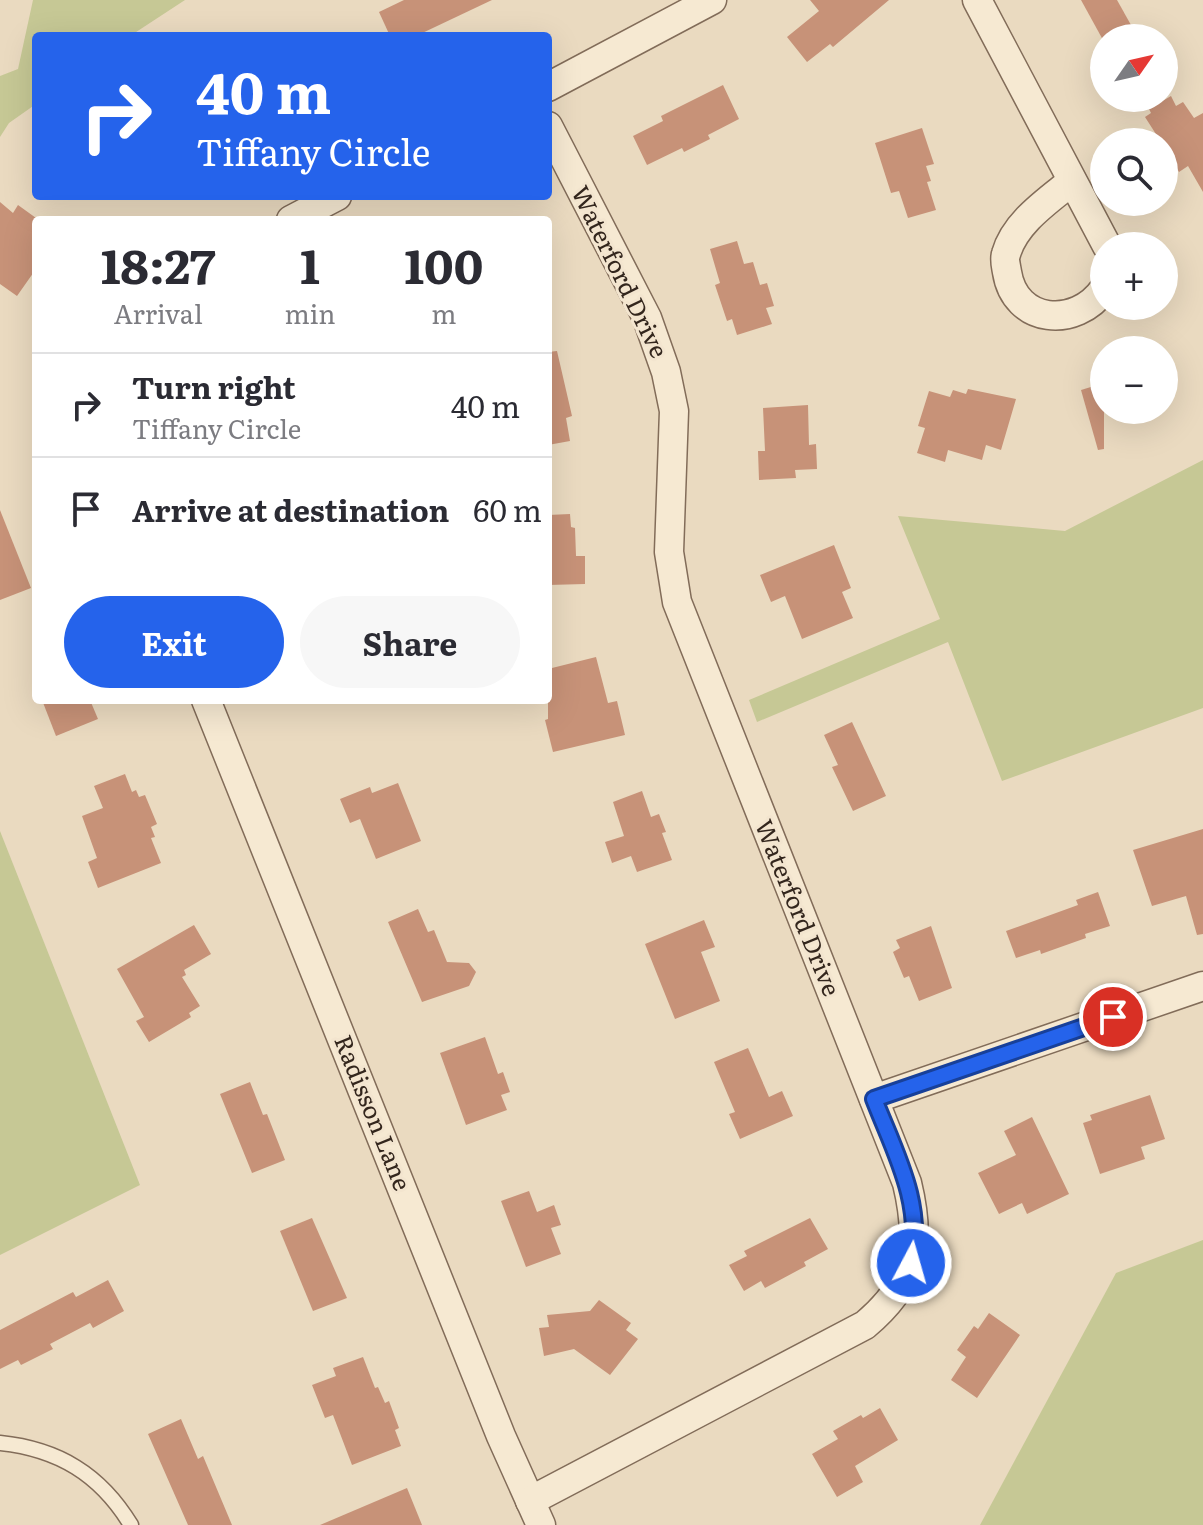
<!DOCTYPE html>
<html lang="en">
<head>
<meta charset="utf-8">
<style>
	body { margin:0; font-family:Literata,serif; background:#f7f7f7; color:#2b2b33; height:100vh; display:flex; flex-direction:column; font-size:30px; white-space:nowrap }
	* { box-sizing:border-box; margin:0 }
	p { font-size:26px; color:#7c7c81 }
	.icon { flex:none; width:44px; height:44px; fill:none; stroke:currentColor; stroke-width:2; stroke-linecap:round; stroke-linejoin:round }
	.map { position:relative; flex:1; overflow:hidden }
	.panel { position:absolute; left:32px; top:216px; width:520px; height:488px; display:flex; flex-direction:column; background:#fff; border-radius:8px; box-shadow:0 8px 32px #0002 }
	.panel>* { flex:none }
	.guide { position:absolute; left:32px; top:32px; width:520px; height:168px; border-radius:8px; box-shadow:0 8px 32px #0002; background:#2563eb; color:#fff; overflow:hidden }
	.needle { width:52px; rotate:56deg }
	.tools { position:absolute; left:1090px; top:24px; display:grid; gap:16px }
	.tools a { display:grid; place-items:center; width:88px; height:88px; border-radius:50%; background:#fff; box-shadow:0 8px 32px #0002; font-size:40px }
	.pin { position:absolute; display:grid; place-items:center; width:68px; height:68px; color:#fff; margin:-34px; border:4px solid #fff; border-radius:50%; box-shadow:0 2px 8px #0007 }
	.me { position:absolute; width:88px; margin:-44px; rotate:6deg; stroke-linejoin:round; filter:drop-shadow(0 0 6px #0008) }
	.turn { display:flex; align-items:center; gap:28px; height:168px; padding:0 32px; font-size:36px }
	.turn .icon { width:104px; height:104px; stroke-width:2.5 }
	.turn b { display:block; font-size:56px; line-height:68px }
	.eta { display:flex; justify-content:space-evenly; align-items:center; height:136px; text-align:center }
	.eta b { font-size:48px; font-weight:700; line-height:56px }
	.primary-button { display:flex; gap:16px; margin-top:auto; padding:16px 32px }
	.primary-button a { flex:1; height:92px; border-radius:48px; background:#2563eb; color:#fff; font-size:32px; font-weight:700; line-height:92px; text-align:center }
	.primary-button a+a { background:#f7f7f7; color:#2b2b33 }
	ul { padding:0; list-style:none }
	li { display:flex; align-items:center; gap:24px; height:104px; padding:0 32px; border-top:2px solid #e1e1e2 }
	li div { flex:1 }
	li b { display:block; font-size:30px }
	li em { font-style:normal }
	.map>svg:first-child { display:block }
</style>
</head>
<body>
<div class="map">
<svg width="1203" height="1525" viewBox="0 0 1203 1525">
	<rect width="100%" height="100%" fill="#eadac0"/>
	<g fill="#c6c895">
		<path d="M33,0h152l-55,36h-94v68l-27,19 -9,14v-61l18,-7z"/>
		<path d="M1203,460v248l-201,73 -54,-139 -191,80 -8,-22 191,-81 -42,-103 167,15z"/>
		<path d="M0,831l140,354 -140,70z"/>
		<path d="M1203,1240v285h-223l136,-252z"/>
	</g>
	<g fill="#c79278">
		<path d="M404,0h88l-76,36h-26l-11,-24z"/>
		<path d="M810,0h79l-56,47 -3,-3 -23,18 -20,-25 32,-26z"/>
		<path d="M1081,0h36l14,25 -28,15z"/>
		<path d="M723,85l16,34 -31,16 2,4 -26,13 -2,-4 -35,17 -14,-29 30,-15 -2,-5z"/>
		<path d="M1171,96l5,10 7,-4 11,16 9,-5v79l-15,-26 -9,6 -15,-25v-5h-3l-16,-25 6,-4 -2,-4z"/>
		<path d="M922,128l12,36 -8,2 5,15 -4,1 9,28 -28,8 -9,-27 -8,2 -16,-50z"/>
		<path d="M0,202l13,11 5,-8 18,13v51l-19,27 -17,-12z"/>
		<path d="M737,241l7,23 9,-2 7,23 7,-2 7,23 -8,2 6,16 -35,11 -5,-16 -5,2 -12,-36 5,-2 -10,-34z"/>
		<path d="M557,351l15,65 -6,2 4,23 -22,4v-93z"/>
		<path d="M1104,383v66l-6,1 -17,-60z"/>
		<path d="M968,389l48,10 -15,51 -15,-5 -4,15 -34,-10 -3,12 -28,-9 8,-25 -7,-2 11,-35 21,6 3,-7 13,4z"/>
		<path d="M808,405l1,40 7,-1 1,25 -22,1 1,8 -37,2 -1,-29h7l-2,-43z"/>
		<path d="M0,510l31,78 -31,12z"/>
		<path d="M570,514l1,13 4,1 1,28h9v28l-37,1v-70z"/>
		<path d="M834,545l17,43 -9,4 11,26 -51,21 -17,-43 -14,6 -11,-27z"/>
		<path d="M596,657l12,46 9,-2 8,34 -72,17 -8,-32 3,-1v-50z"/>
		<path d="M42,700h48l8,19 -42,17z"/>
		<path d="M852,722l34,74 -33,15 -21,-44 6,-2 -14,-30z"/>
		<path d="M125,774l7,18 4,-2 3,7 6,-2 12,29 -6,3 4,10 -4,1 10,25 -63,25 -10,-26 9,-4 -15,-42 21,-8 -9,-22z"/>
		<path d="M398,783l23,58 -45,18 -16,-40 -10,4 -10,-24 30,-12 2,6z"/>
		<path d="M642,791l9,26 8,-3 7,18 -4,1 10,27 -35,12 -6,-16 -19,7 -7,-21 19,-6 -11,-34z"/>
		<path d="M1203,829v105l-6,1 -11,-39 -34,10 -19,-56z"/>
		<path d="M1098,892l12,34 -25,8 1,4 -45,16 -1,-4 -24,8 -10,-27 72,-26 -2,-5z"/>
		<path d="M418,909l10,23 6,-2 13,32 22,1 7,9 -7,14 -47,16 -34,-80z"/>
		<path d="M704,920l11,27 -14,5 19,49 -45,18 -30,-75z"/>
		<path d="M194,925l17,29 -27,16 2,5 -4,2 18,29 -11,7 2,4 -42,25 -13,-21 8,-4 -27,-48z"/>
		<path d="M931,926l21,62 -33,13 -10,-25 -5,2 -11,-26 7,-4 -4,-8z"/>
		<path d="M485,1037l13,37 5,-2 7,20 -9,3 6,15 -41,15 -26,-72z"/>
		<path d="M748,1048l21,49 13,-6 11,25 -53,23 -11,-25 6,-2 -21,-50z"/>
		<path d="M250,1082l13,33 4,-1 18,46 -33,13 -32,-79z"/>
		<path d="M1150,1095l15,44 -24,8 4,12 -45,15 -17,-51 9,-3 -2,-5z"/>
		<path d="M1032,1117l37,77 -42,20 -5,-11 -23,11 -21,-41 38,-18 -12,-24z"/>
		<path d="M529,1191l8,21 17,-7 7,20 -10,3 10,26 -35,13 -25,-66z"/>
		<path d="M312,1218l35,80 -34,13 -33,-80z"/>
		<path d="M810,1218l18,31 -24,13 2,4 -41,22 -4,-7 -17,10 -15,-26 18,-9 -3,-5z"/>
		<path d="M108,1280l16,31 -31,17 -3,-5 -40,21 3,5 -32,16 -3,-5 -18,9v-39l73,-38 3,5z"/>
		<path d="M599,1300l32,23 -5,7 12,9 -28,36 -36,-26 -30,7 -5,-28 10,-1 -2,-12 43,-4z"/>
		<path d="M989,1313l31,22 -43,63 -26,-18 15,-23 -9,-7 17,-24 4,3z"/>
		<path d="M363,1357l12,31 3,-1 7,16 4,-2 10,27 -4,2 6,16 -49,19 -19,-50 -8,3 -13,-33 24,-9 -3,-8z"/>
		<path d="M880,1408l18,32 -43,26 8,16 -26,15 -25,-43 26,-15 -5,-8 28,-16 2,3z"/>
		<path d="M181,1419l17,40 5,-3 29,69h-44l-40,-91z"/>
		<path d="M407,1488l15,37h-102z"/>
	</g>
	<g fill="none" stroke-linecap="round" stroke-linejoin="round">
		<g stroke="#826c59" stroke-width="17">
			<path id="lane" d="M0,1443c58,6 100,31 131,82"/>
		</g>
		<g stroke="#826c59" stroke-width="31">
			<g id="street">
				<path d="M977,0l130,246"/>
				<path d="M548,87l164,-87"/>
				<path d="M1072,181c-23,19 -57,41 -66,73 -2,5 0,12 1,18 8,52 69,57 97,17"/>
				<path d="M291,220l46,-24"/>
				<path d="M206,700l295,736 40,89"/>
				<path d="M874,1099l329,-113"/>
				<path d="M530,1501l335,-176c50,-42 57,-80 42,-142l-230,-581 -8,-50 5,-141 -8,-39 -19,-54 -99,-192"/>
			</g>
		</g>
		<use href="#lane" stroke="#f6e9d2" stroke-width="14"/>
		<use href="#street" stroke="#f6e9d2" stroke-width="28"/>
	</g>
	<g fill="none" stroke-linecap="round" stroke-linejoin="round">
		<g stroke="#184099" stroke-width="20">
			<path id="route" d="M911,1263c13,-59 -16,-110 -37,-164l239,-82"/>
		</g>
		<use href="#route" stroke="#2563eb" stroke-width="14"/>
	</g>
	<g text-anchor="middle" stroke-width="6" stroke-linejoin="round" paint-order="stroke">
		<g font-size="24" fill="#33261d" stroke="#f3e5cf">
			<text transform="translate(619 272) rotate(64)" y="8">Waterford Drive</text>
			<text transform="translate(797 908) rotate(68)" y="8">Waterford Drive</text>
			<text transform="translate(372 1113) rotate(68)" y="8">Radisson Lane</text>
		</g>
	</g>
</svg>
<div class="tools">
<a><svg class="needle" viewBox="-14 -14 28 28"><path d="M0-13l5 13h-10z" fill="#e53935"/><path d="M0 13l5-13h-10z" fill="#7c7c81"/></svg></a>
<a><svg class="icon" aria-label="search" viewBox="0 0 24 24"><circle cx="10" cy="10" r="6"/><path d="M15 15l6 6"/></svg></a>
<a>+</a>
<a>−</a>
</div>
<div class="pin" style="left:1113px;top:1017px;background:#d93025"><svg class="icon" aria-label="arrive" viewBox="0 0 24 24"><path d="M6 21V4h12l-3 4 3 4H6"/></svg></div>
<svg class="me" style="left:911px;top:1263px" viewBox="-20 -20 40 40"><circle r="17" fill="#2563eb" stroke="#fff" stroke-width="3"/><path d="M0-11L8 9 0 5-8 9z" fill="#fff"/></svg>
<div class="guide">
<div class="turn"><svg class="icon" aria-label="right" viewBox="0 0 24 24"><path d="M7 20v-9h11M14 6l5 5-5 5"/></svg><div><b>40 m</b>Tiffany Circle</div></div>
</div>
<section class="panel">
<div class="eta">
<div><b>18:27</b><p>Arrival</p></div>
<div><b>1</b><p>min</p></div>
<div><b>100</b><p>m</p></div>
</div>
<ul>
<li><svg class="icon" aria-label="right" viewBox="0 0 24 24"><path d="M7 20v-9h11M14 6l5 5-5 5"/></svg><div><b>Turn right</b><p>Tiffany Circle</p></div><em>40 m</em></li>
<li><svg class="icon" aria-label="arrive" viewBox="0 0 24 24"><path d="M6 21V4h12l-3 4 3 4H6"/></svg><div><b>Arrive at destination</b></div><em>60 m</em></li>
</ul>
<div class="primary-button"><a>Exit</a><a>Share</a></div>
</section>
</div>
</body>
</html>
